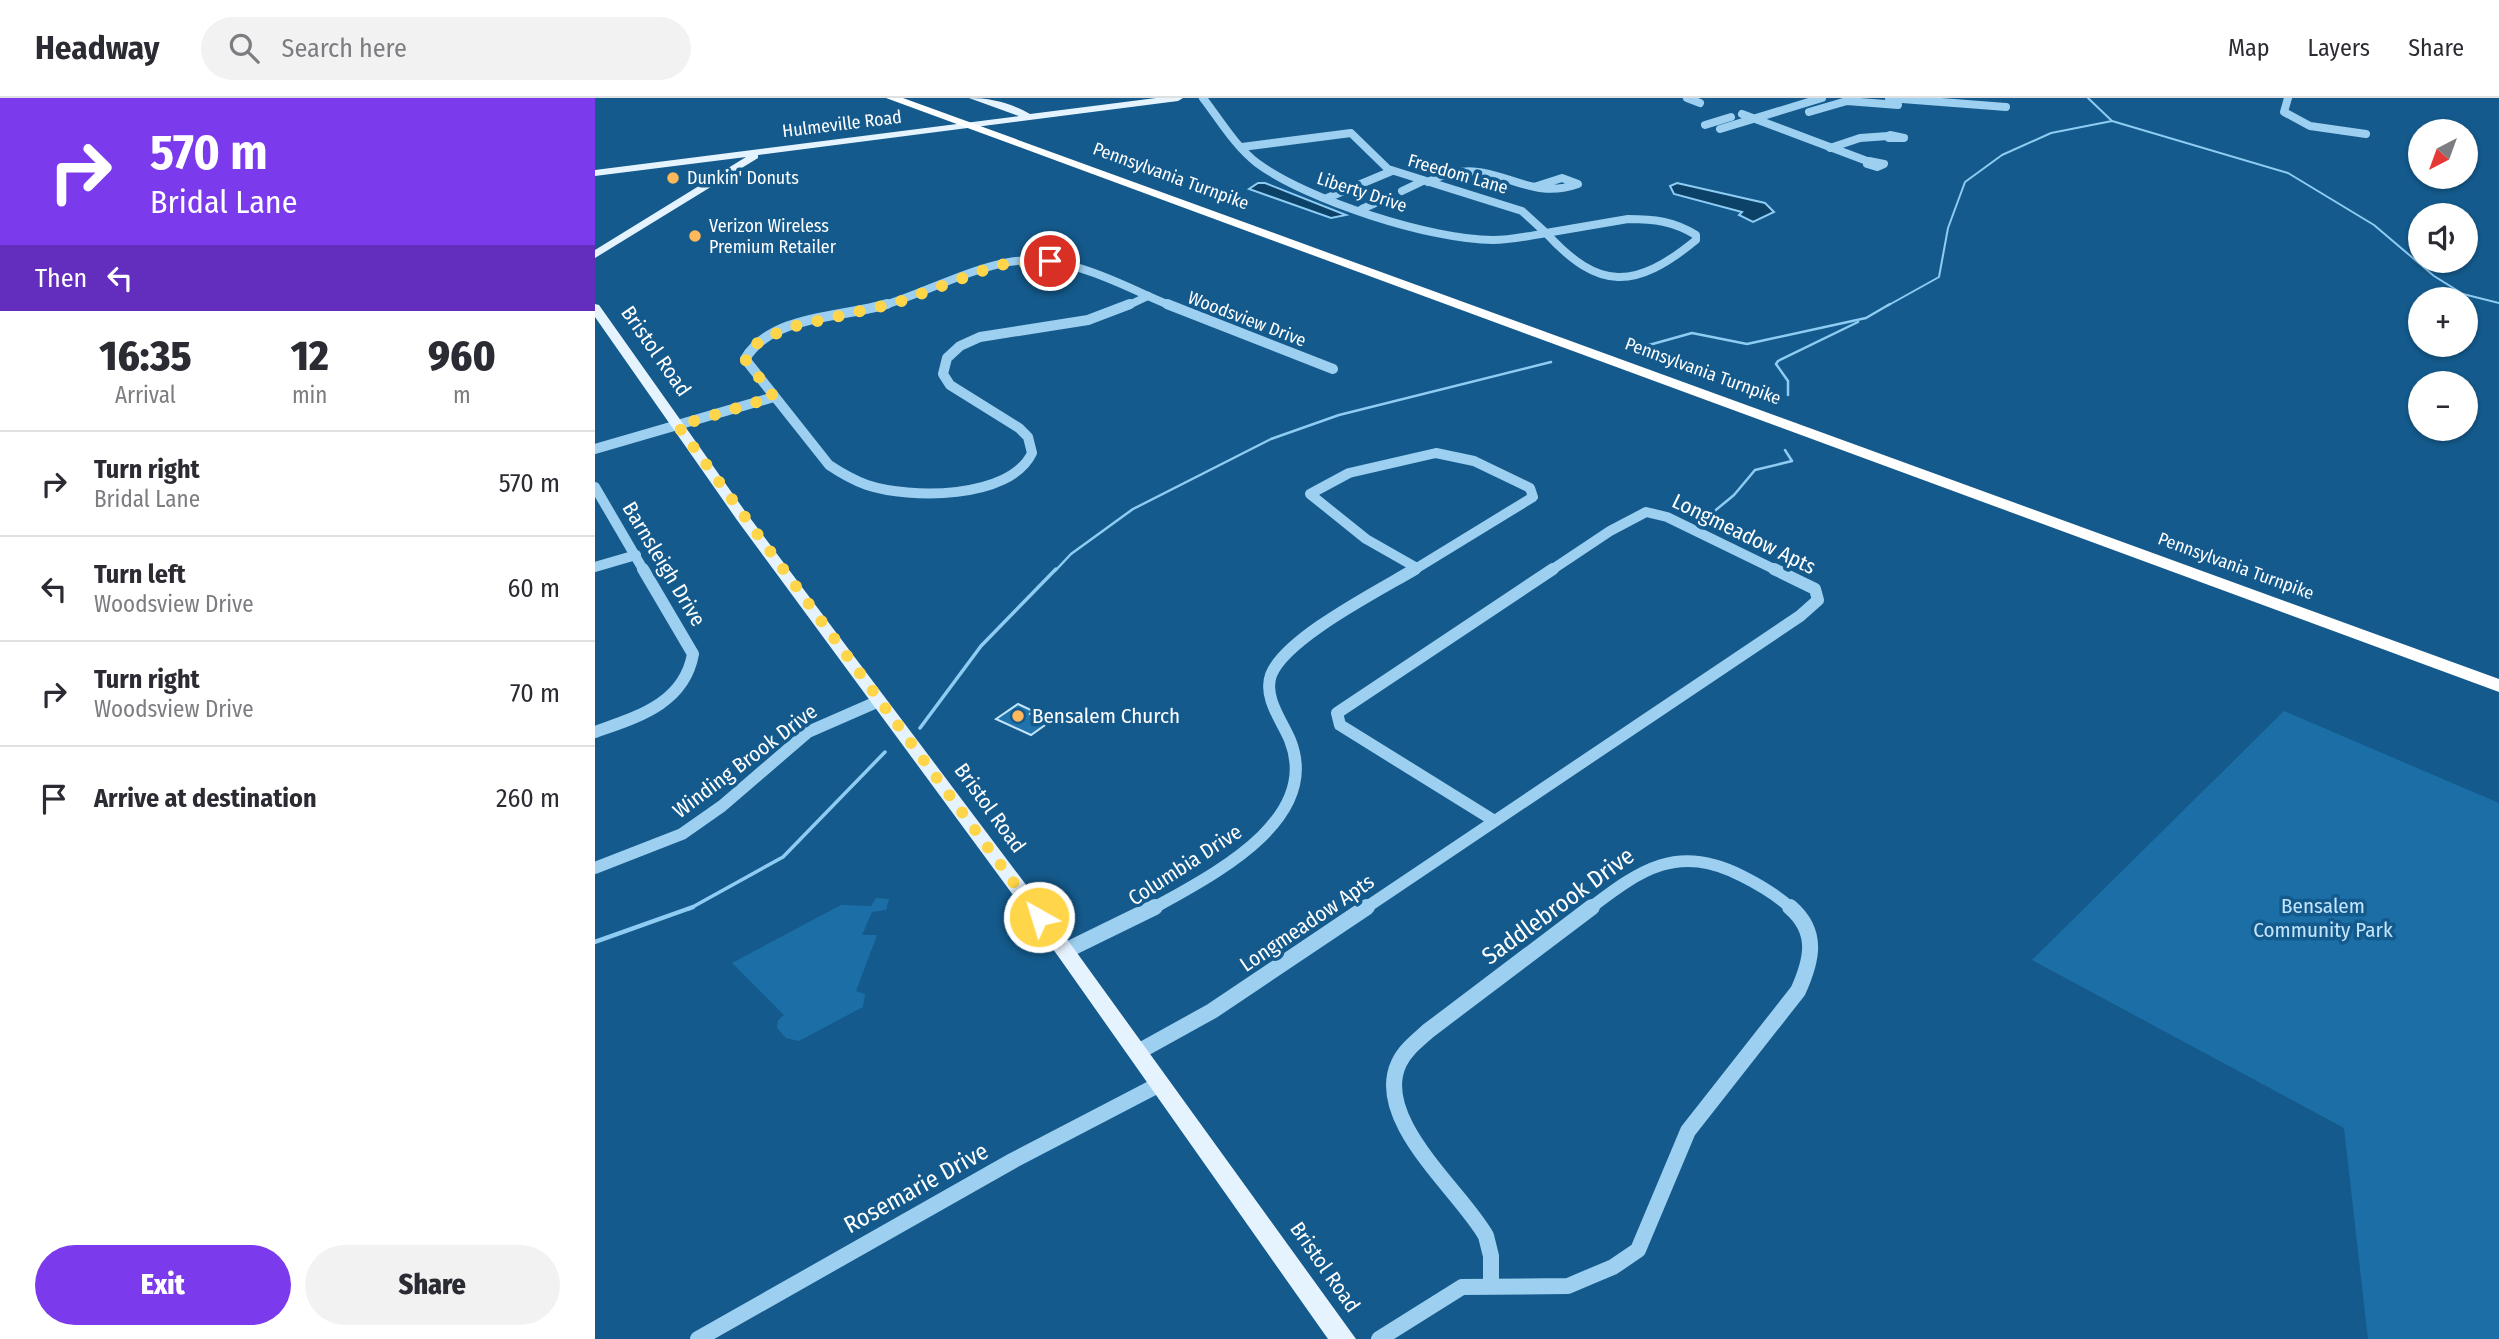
<!DOCTYPE html>
<html lang="en">
<head>
<meta charset="utf-8">
<style>
	body { margin:0; font-family:"Fira Sans Condensed",sans-serif; background:#f2f2f3; color:#2b2b33; height:100vh; display:flex; flex-direction:column; font-size:26px; white-space:nowrap }
	* { box-sizing:border-box; margin:0 }
	p { font-size:23px; color:#7c7c81 }
	.icon { flex:none; width:38px; height:38px; fill:none; stroke:currentColor; stroke-width:2; stroke-linecap:round; stroke-linejoin:round }
	.map { position:relative; flex:1; overflow:hidden }
	.panel { display:flex; flex-direction:column; background:#fff; width:595px }
	.panel>* { flex:none }
	.guide { background:#7c3aed; color:#fff; overflow:hidden }
	.needle { width:46px; rotate:221deg }
	.controls { position:absolute; left:1813px; top:21px; display:grid; gap:14px }
	.controls a { display:grid; place-items:center; width:70px; height:70px; border-radius:50%; background:#fff; box-shadow:0 2px 5px #0004; font-size:35px }
	.pin { position:absolute; display:grid; place-items:center; width:60px; height:60px; color:#fff; margin:-30px; border:4px solid #fff; border-radius:50%; box-shadow:0 2px 7px #0007 }
	.me { position:absolute; width:77px; margin:-38px; rotate:321deg; stroke-linejoin:round; filter:drop-shadow(0 0 5px #0008) }
	.turn { display:flex; align-items:center; gap:24px; height:147px; padding:0 35px; font-size:32px }
	.turn .icon { width:91px; height:91px; stroke-width:2.5 }
	.turn b { display:block; font-size:49px; line-height:60px }
	.then { display:flex; align-items:center; height:66px; padding:0 35px; background:#0003; gap:14px; font-size:26px }
	.eta { display:flex; justify-content:space-evenly; align-items:center; height:119px; text-align:center }
	.eta b { font-size:42px; font-weight:800; line-height:49px }
	.action { display:flex; gap:14px; margin-top:auto; padding:14px 35px }
	.action a { flex:1; height:80px; border-radius:42px; background:#7c3aed; color:#fff; font-size:28px; font-weight:800; line-height:80px; text-align:center }
	.action a+a { background:#f2f2f3; color:#2b2b33 }
	ul { padding:0; list-style:none }
	li { display:flex; align-items:center; gap:21px; height:105px; padding:0 35px; border-top:2px solid #e1e1e2 }
	li div { flex:1 }
	li b { display:block; font-size:26px }
	li em { font-style:normal }
	header { display:flex; align-items:center; gap:42px; box-sizing:border-box; height:98px; padding:0 35px; background:#fff; border-bottom:2px solid #e1e1e2 }
	header strong { font-size:33px }
	nav { display:flex; gap:38px; margin-inline-start:auto; font-size:24px }
	.search { width:490px; height:63px; background:#f2f2f3; display:flex; align-items:center; gap:18px; box-sizing:border-box; padding:0 24px; border-radius:38px; color:#7c7c81; font-size:26px }
	main { display:flex; flex:1; min-height:0 }
	.map>svg:first-child { display:block }
</style>
</head>
<body>
<header>
<strong>Headway</strong>
<div class="search"><svg class="icon" aria-label="search" viewBox="0 0 24 24"><circle cx="10" cy="10" r="6"/><path d="M15 15l6 6"/></svg>Search here</div>
<nav><a>Map</a><a>Layers</a><a>Share</a></nav>
</header>
<main>
<section class="panel">
<div class="guide">
<div class="turn"><svg class="icon" aria-label="right" viewBox="0 0 24 24"><path d="M7 20v-9h11M14 6l5 5-5 5"/></svg><div><b>570 m</b>Bridal Lane</div></div>
<div class="then">Then<svg class="icon" aria-label="left" viewBox="0 0 24 24"><path d="M17 20v-9H6M10 6l-5 5 5 5"/></svg></div>
</div>
<div class="eta">
<div><b>16:35</b><p>Arrival</p></div>
<div><b>12</b><p>min</p></div>
<div><b>960</b><p>m</p></div>
</div>
<ul>
<li><svg class="icon" aria-label="right" viewBox="0 0 24 24"><path d="M7 20v-9h11M14 6l5 5-5 5"/></svg><div><b>Turn right</b><p>Bridal Lane</p></div><em>570 m</em></li>
<li><svg class="icon" aria-label="left" viewBox="0 0 24 24"><path d="M17 20v-9H6M10 6l-5 5 5 5"/></svg><div><b>Turn left</b><p>Woodsview Drive</p></div><em>60 m</em></li>
<li><svg class="icon" aria-label="right" viewBox="0 0 24 24"><path d="M7 20v-9h11M14 6l5 5-5 5"/></svg><div><b>Turn right</b><p>Woodsview Drive</p></div><em>70 m</em></li>
<li><svg class="icon" aria-label="arrive" viewBox="0 0 24 24"><path d="M6 21V4h12l-3 4 3 4H6"/></svg><div><b>Arrive at destination</b></div><em>260 m</em></li>
</ul>
<div class="action"><a>Exit</a><a>Share</a></div>
</section>
<div class="map">
<svg width="1904" height="1241" viewBox="0 0 1904 1241">
	<rect width="100%" height="100%" fill="#145a8c"/>
	<g fill="#1b6fa6">
		<path d="M1689,613l215,92v536h-131l-24,-211 -312,-168z"/>
		<path d="M281,800l13,1 -3,11 -14,2 -10,23h15l-21,56 9,3 -2,13 -64,34 -13,-3 -9,-10 1,-8 6,-5 -52,-52 109,-58 30,1z"/>
	</g>
	<g fill="#0c4168" stroke="#8eccf3" stroke-width="2">
		<path d="M663,85h7l81,32 -15,3 -82,-29z"/>
		<path d="M1082,85l88,20 9,9 -21,10 -14,-7 3,-3 -68,-18 -4,-8z"/>
	</g>
	<g fill="none" stroke-linecap="round" stroke-linejoin="round">
		<g stroke="#8eccf3" stroke-width="2">
			<path d="M1493,0l24,23"/>
			<path d="M1292,208l52,-29 9,-49 17,-46 37,-27 49,-22 61,-12 176,52 86,52 60,51 29,18 36,9"/>
		</g>
		<g stroke="#8eccf3" stroke-width="2.5">
			<path d="M1054,247l43,-12 55,11 119,-26 24,-14"/>
			<path d="M1193,297v-14l-12,-17 2,-3 80,-39"/>
			<path d="M1116,416l23,-19 21,-25 37,-9 -7,-11"/>
			<path d="M460,473l16,-17 62,-45 138,-70 68,-24 212,-53"/>
		</g>
		<g stroke="#8eccf3" stroke-width="3.5">
			<path d="M325,630l61,-82 75,-77"/>
			<path d="M94,811l94,-52 102,-105"/>
		</g>
		<path stroke="#8eccf3" stroke-width="4.5" d="M0,844l98,-35"/>
	</g>
	<path fill="#2174ab" stroke="#c2e5fc" stroke-width="2" d="M423,606l15,7 -3,3 18,9 -17,12 -35,-16z"/>
	<g fill="none" stroke-linecap="round" stroke-linejoin="round">
		<g stroke="#9ccff0" stroke-width="8">
			<path d="M608,0c17,22 32,48 54,65 50,37 174,77 236,77 18,0 36,-4 53,-7"/>
			<path d="M1092,0l13,5"/>
			<path d="M1294,0l117,9"/>
			<path d="M1693,0l-4,14 26,14 56,8"/>
			<path d="M1214,14l38,-11 51,4"/>
			<path d="M1147,16l125,47"/>
			<path d="M1110,27l26,-8"/>
			<path d="M1125,31l102,-31"/>
			<path d="M1295,37l14,3h-15z"/>
			<path d="M647,49l109,-14 37,36 134,42 24,22"/>
			<path d="M1235,50l30,-10 28,-2"/>
			<path d="M1274,63l15,3 -7,3 -10,-3z"/>
			<path d="M833,84c64,-33 92,23 150,2l-16,-6 -28,9"/>
			<path d="M807,93l21,-10"/>
			<path d="M732,100l65,-27"/>
			<path d="M767,111l22,-10"/>
			<path d="M1033,121c26,0 45,2 68,16v5c-61,50 -97,51 -150,-7z"/>
			<path d="M553,198l23,10"/>
			<path d="M287,208c42,-13 84,-36 127,-44 49,-8 96,14 139,34"/>
			<path d="M532,208l21,-10"/>
		</g>
		<g stroke="#9ccff0" stroke-width="10">
			<path d="M292,206c-45,14 -115,10 -142,55l84,106c12,8 24,15 38,20 42,14 143,15 165,-32l-4,-16 -9,-9 -69,-43 -7,-11 4,-16 13,-12 20,-9 108,-17 42,-16"/>
			<path d="M572,206l166,65"/>
			<path d="M0,351l179,-52"/>
			<path d="M841,355l38,8 56,27 3,9 -116,71 -51,-29 -56,-45 39,-21z"/>
			<path d="M0,389l49,84"/>
			<path d="M0,469l41,-12"/>
			<path d="M817,473l5,-3"/>
			<path d="M955,473l60,-40 36,-19 21,5 111,54"/>
		</g>
		<g stroke="#9ccff0" stroke-width="12">
			<path d="M0,634c42,-15 89,-28 98,-78l-50,-85"/>
			<path d="M898,722l-153,-95 -3,-12 216,-144"/>
			<path d="M0,770l87,-34 40,-28 86,-74 71,-31"/>
			<path d="M557,811c56,-32 171,-87 138,-169 -8,-19 -27,-43 -19,-65 14,-37 109,-85 144,-106"/>
			<path d="M769,811l436,-293 18,-16 -3,-11 -41,-20"/>
			<path d="M994,811c52,-40 89,-66 153,-33 18,9 35,19 50,33"/>
		</g>
		<g stroke="#9ccff0" stroke-width="16">
			<path d="M470,853l90,-44"/>
			<path d="M543,954l74,-41 155,-104"/>
			<path d="M896,1187v-29l-5,-20c-25,-45 -114,-116 -87,-173 6,-13 18,-22 29,-32l164,-124"/>
			<path d="M103,1241l316,-179 146,-76"/>
			<path d="M784,1241l83,-52 106,-1 45,-19 25,-17 50,-119 110,-140c14,-31 21,-59 -8,-84"/>
		</g>
		<g fill="#e5f3ff" fill-rule="evenodd">
			<path d="M374,0c22,0 42,5 61,16l126,-16h27l-5,3 -420,54v3l-163,100v-8l151,-93 -151,19v-6l424,-54z"/>
			<path d="M0,206l4,1 148,209 325,432 284,393h-28l-270,-383 -321,-436 -142,-203z"/>
		</g>
		<path fill="#fff" fill-rule="evenodd" d="M291,0h17l1596,581v13z"/>
	</g>
	<g fill="none" stroke-linecap="round" stroke-linejoin="round">
		<path stroke="#ffd54a" stroke-width="12" stroke-dasharray="0 21.6" d="M444,819l-361,-491 96,-29 -29,-38 14,-18 32,-14 105,-24 102,-38 52,-4"/>
	</g>
	<g fill="#ffb75b" stroke="#145a8c" stroke-width="2.5">
		<circle cx="78" cy="80" r="7"/>
		<circle cx="100" cy="138" r="7"/>
		<circle cx="423" cy="618" r="7"/>
	</g>
	<g text-anchor="middle" stroke-width="7" stroke-linejoin="round" paint-order="stroke">
		<g font-size="18" fill="#fff" stroke="#145a8c">
			<text transform="translate(247 26) rotate(-7)" y="6">Hulmeville Road</text>
			<text transform="translate(863 76) rotate(16)" y="6">Freedom Lane</text>
			<text transform="translate(576 78) rotate(20)" y="6">Pennsylvania Turnpike</text>
			<text transform="translate(767 94) rotate(18)" y="6">Liberty Drive</text>
			<text transform="translate(652 221) rotate(21)" y="6">Woodsview Drive</text>
			<text transform="translate(1108 273) rotate(20)" y="6">Pennsylvania Turnpike</text>
			<text transform="translate(1641 468) rotate(20)" y="6">Pennsylvania Turnpike</text>
		</g>
		<g font-size="18" fill="#fff" stroke="#145a8c" text-anchor="start">
			<text x="92" y="86">Dunkin' Donuts</text>
			<text x="114" y="134">Verizon Wireless<tspan x="114" dy="21">Premium Retailer</tspan></text>
		</g>
		<g font-size="21" fill="#fff" stroke="#145a8c">
			<text transform="translate(61 253) rotate(55)" y="7">Bristol Road</text>
			<text transform="translate(1149 436) rotate(26)" y="7">Longmeadow Apts</text>
			<text transform="translate(69 466) rotate(59)" y="7">Barnsleigh Drive</text>
			<text transform="translate(150 663) rotate(-37)" y="7">Winding Brook Drive</text>
			<text transform="translate(395 710) rotate(54)" y="7">Bristol Road</text>
			<text transform="translate(590 767) rotate(-33)" y="7">Columbia Drive</text>
			<text transform="translate(712 825) rotate(-34)" y="7">Longmeadow Apts</text>
			<text transform="translate(730 1169) rotate(55)" y="7">Bristol Road</text>
		</g>
		<g font-size="21" fill="#fff" stroke="#145a8c" text-anchor="start">
			<text x="437" y="625">Bensalem Church</text>
		</g>
		<g font-size="21" fill="#c2e5fc" stroke="#145a8c">
			<text x="1728" y="815">Bensalem<tspan x="1728" dy="24">Community Park</tspan></text>
		</g>
		<g font-size="24" fill="#fff" stroke="#145a8c">
			<text transform="translate(963 808) rotate(-36)" y="8">Saddlebrook Drive</text>
			<text transform="translate(321 1090) rotate(-29)" y="8">Rosemarie Drive</text>
		</g>
	</g>
</svg>
<div class="controls">
<a><svg class="needle" viewBox="-14 -14 28 28"><path d="M0-13l5 13h-10z" fill="#e53935"/><path d="M0 13l5-13h-10z" fill="#7c7c81"/></svg></a>
<a><svg class="icon" aria-label="sound" viewBox="0 0 24 24"><path d="M4 9h4l5-4v14l-5-4H4zM17 9q2 3 0 6"/></svg></a>
<a>+</a>
<a>−</a>
</div>
<div class="pin" style="left:455px;top:163px;background:#d93025"><svg class="icon" aria-label="arrive" viewBox="0 0 24 24"><path d="M6 21V4h12l-3 4 3 4H6"/></svg></div>
<svg class="me" style="left:444px;top:819px" viewBox="-20 -20 40 40"><circle r="17" fill="#ffd54a" stroke="#fff" stroke-width="3"/><path d="M0-11L8 9 0 5-8 9z" fill="#fff"/></svg>
</div>
</main>
</body>
</html>
